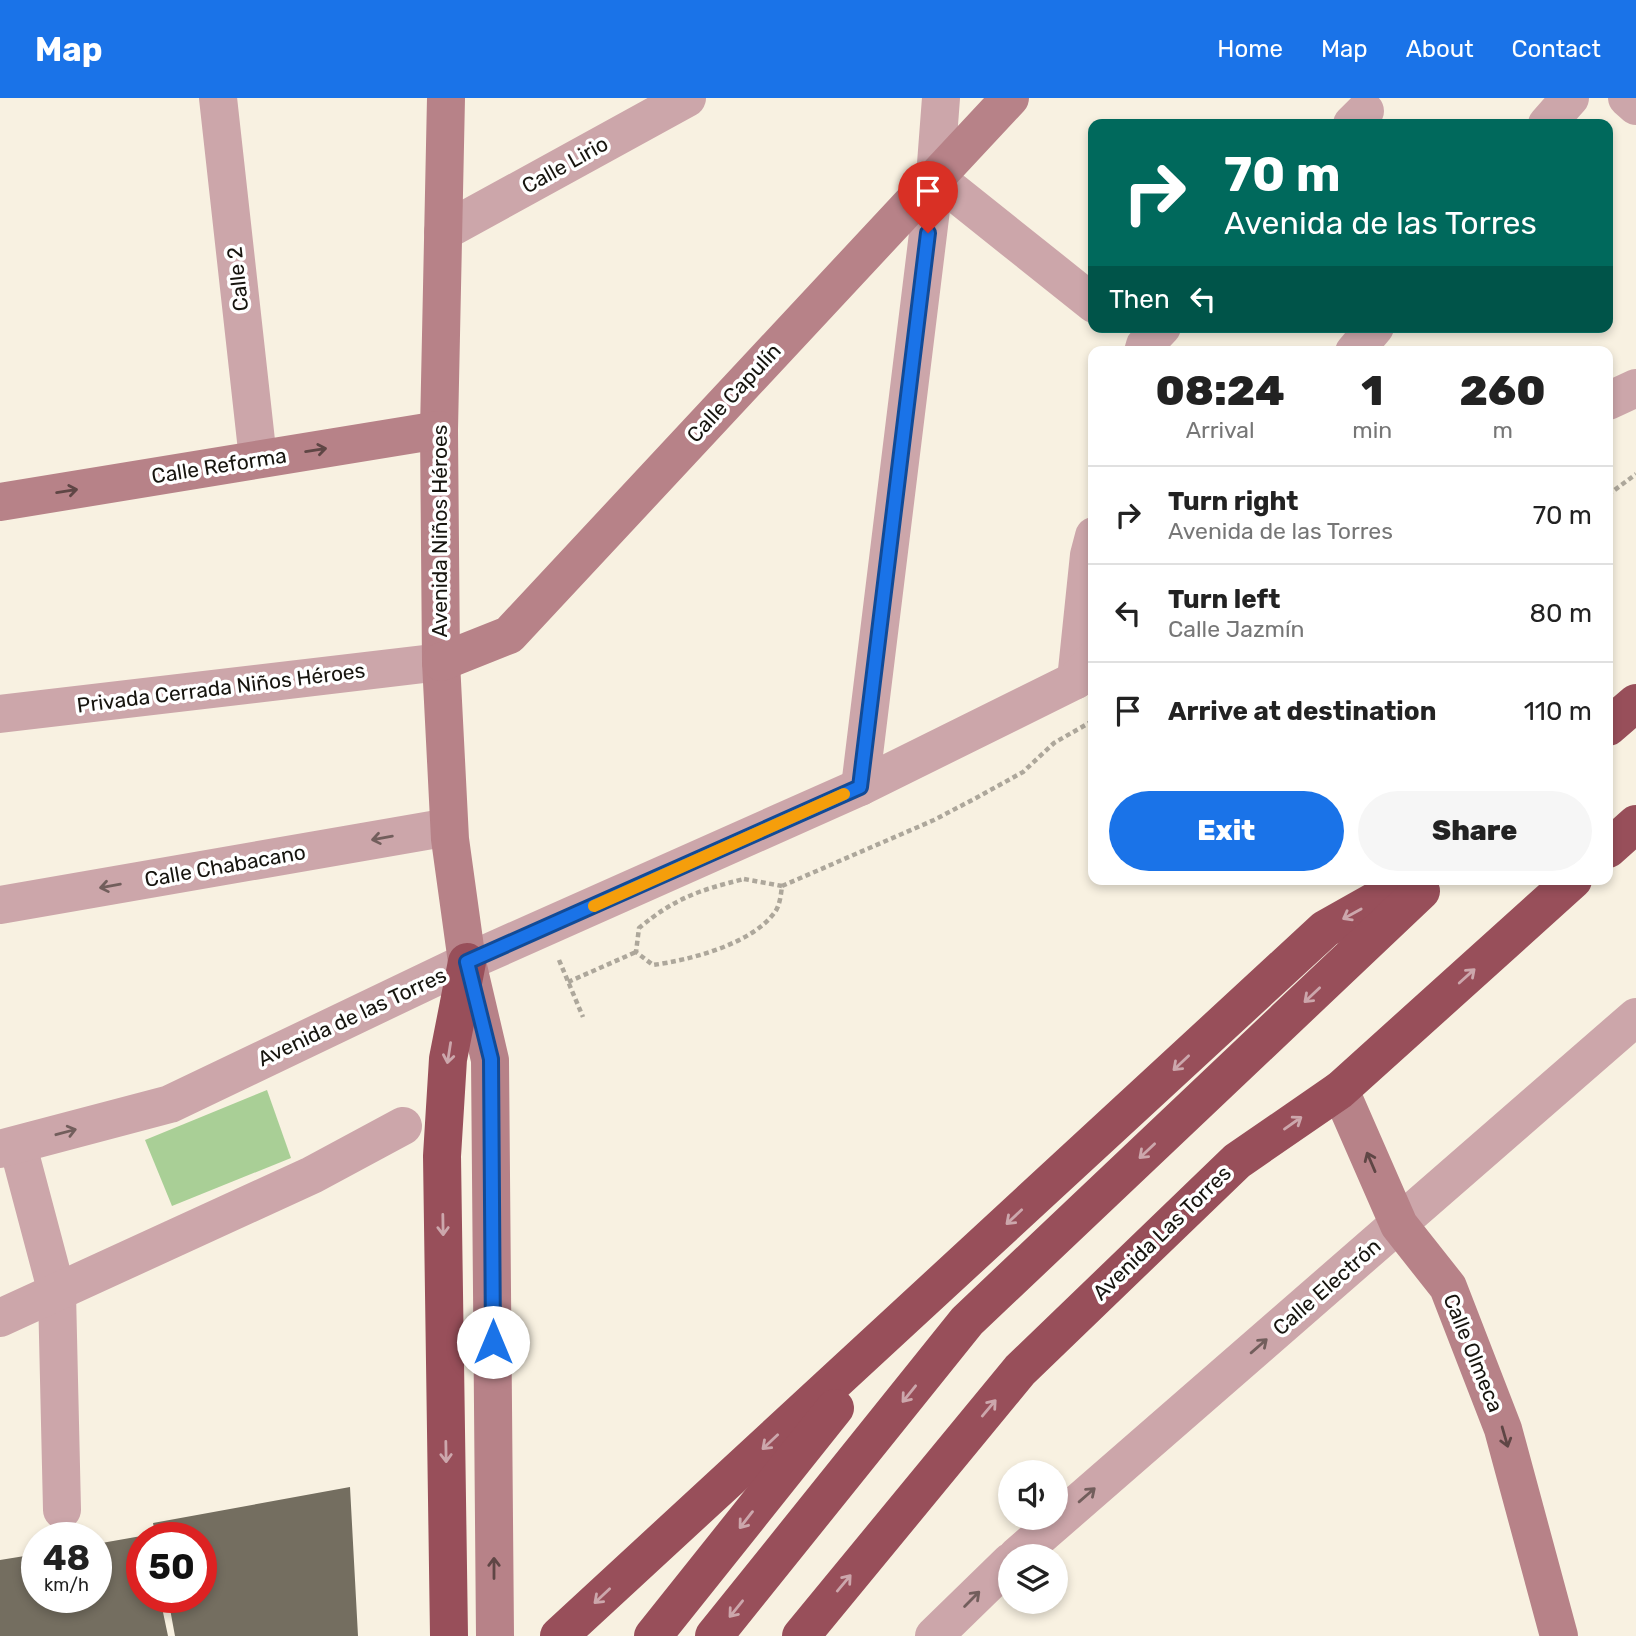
<!DOCTYPE html>
<html lang="en">
<head>
<meta charset="utf-8">
<style>
	body { margin:0; font-family:Rubik,sans-serif; background:#f6f6f6; color:#222; height:100vh; display:flex; flex-direction:column; font-size:26px; white-space:nowrap }
	* { box-sizing:border-box; margin:0 }
	p { font-size:23px; color:#767676 }
	.icon { flex:none; width:38px; height:38px; fill:none; stroke:currentColor; stroke-width:2; stroke-linecap:round; stroke-linejoin:round }
	.map { position:relative; flex:1; overflow:hidden }
	.panel { position:absolute; left:1088px; top:248px; width:525px; height:539px; display:flex; flex-direction:column; background:#fff; border-radius:14px; box-shadow:0 4px 10px #0003 }
	.panel>* { flex:none }
	.hud { position:absolute; left:1088px; top:21px; width:525px; height:214px; border-radius:14px; box-shadow:0 4px 10px #0003; background:#00695c; color:#fff; overflow:hidden }
	.controls { position:absolute; left:998px; top:1362px; display:grid; gap:14px }
	.controls a { display:grid; place-items:center; width:70px; height:70px; border-radius:50%; background:#fff; box-shadow:0 4px 10px #0003; font-size:35px }
	.speed { position:absolute; left:21px; top:1424px; display:flex; gap:14px; font-size:35px; font-weight:700; text-align:center }
	.speed>* { display:grid; place-content:center; width:91px; height:91px; border-radius:50%; background:#fff; box-shadow:0 4px 10px #0003; line-height:1 }
	.speed small { font-size:18px; font-weight:400 }
	.speed .limit { border:10px solid #d22; background:#fff; color:#111 }
	.pin { position:absolute; display:grid; place-items:center; width:60px; height:60px; color:#fff; margin:-72px -30px; border-radius:50% 50% 50% 0; rotate:-45deg; box-shadow:0 0 7px #0007 }
	.pin .icon { rotate:45deg }
	.me { position:absolute; width:77px; margin:-38px; rotate:0deg; stroke-linejoin:round; filter:drop-shadow(0 0 5px #0008) }
	.turn { display:flex; align-items:center; gap:24px; height:147px; padding:0 21px; font-size:32px }
	.turn .icon { width:91px; height:91px; stroke-width:2.5 }
	.turn b { display:block; font-size:49px; line-height:60px }
	.then { display:flex; align-items:center; height:66px; padding:0 21px; background:#0003; gap:14px; font-size:26px }
	.eta { display:flex; justify-content:space-evenly; align-items:center; height:119px; text-align:center }
	.eta b { font-size:42px; font-weight:800; line-height:49px }
	.primary-button { display:flex; gap:14px; margin-top:auto; padding:14px 21px }
	.primary-button a { flex:1; height:80px; border-radius:42px; background:#1a73e8; color:#fff; font-size:28px; font-weight:800; line-height:80px; text-align:center }
	.primary-button a+a { background:#f6f6f6; color:#222 }
	ul { padding:0; list-style:none }
	li { display:flex; align-items:center; gap:21px; height:98px; padding:0 21px; border-top:2px solid #e0e0e0 }
	li div { flex:1 }
	li b { display:block; font-size:26px }
	li em { font-style:normal }
	header { display:flex; align-items:center; gap:42px; box-sizing:border-box; height:98px; padding:0 35px; background:#1a73e8; color:#fff }
	header strong { font-size:33px }
	nav { display:flex; gap:38px; margin-inline-start:auto; font-size:24px }
	.map>svg:first-child { display:block }
</style>
</head>
<body>
<header>
<strong>Map</strong>
<nav><a>Home</a><a>Map</a><a>About</a><a>Contact</a></nav>
</header>
<div class="map">
<svg width="1636" height="1538" viewBox="0 0 1636 1538">
	<rect width="100%" height="100%" fill="#f8f1e1"/>
	<path fill="#a9cf96" d="M267,992l24,68 -119,48 -27,-66z"/>
	<g fill="#746e60">
		<path d="M350,1389l8,149h-183l-7,-38h33v-60h-45l-3,-15z"/>
		<path d="M147,1437v3h-5v60h18l8,38h-168v-76l37,-6v44h59v-54z"/>
	</g>
	<g fill="none" stroke-linecap="round" stroke-linejoin="round">
		<g stroke="#ada79b" stroke-width="4.5" stroke-dasharray="5 3.5" stroke-linecap="butt">
			<path d="M1608,397l28,-21"/>
			<path d="M744,781l38,7c-1,8 -2,19 -7,26 -23,32 -85,48 -122,53l-17,-13 3,-24c36,-30 61,-38 105,-49z"/>
			<path d="M782,788l152,-66 42,-22 47,-26 31,-29 40,-23"/>
			<path d="M559,862l24,57"/>
			<path d="M568,884l68,-30"/>
		</g>
		<g stroke="#cca6aa" stroke-width="38">
			<path d="M218,0l40,361"/>
			<path d="M1627,0l9,8"/>
			<path d="M1352,26l13,-13"/>
			<path d="M1547,26l23,-26"/>
			<path d="M935,79l159,127"/>
			<path d="M443,134l244,-134"/>
			<path d="M1143,254l2,-7 17,-18"/>
			<path d="M1354,254l21,-25"/>
			<path d="M1608,303l28,-13"/>
			<path d="M1076,582l13,-125 5,-19"/>
			<path d="M0,616l441,-52"/>
			<path d="M860,689l75,-610 6,-79"/>
			<path d="M0,807l449,-78"/>
			<path d="M18,1048l39,147 5,217"/>
			<path d="M0,1051l170,-45 297,-142 393,-175 216,-107 18,-21"/>
			<path d="M0,1220l312,-143 91,-49"/>
			<path d="M1017,1458l619,-539"/>
			<path d="M934,1538l76,-74"/>
		</g>
		<g stroke="#b78288" stroke-width="38">
			<path d="M446,0l-7,332 2,232 9,177 17,123 23,98 5,576"/>
			<path d="M0,404l439,-72"/>
			<path d="M441,564l68,-27 501,-537"/>
			<path d="M1340,992l59,135 49,62 55,142 56,207"/>
		</g>
		<g stroke="#984f5a" stroke-width="38">
			<path d="M1608,629l28,-24"/>
			<path d="M1608,751l28,-25"/>
			<path d="M449,1538l-7,-480 6,-97 19,-97"/>
			<path d="M559,1538l766,-707 87,-49"/>
			<path d="M653,1538l182,-228"/>
			<path d="M714,1538l253,-315 454,-430"/>
			<path d="M801,1538l219,-266 217,-209 103,-71 233,-210"/>
		</g>
	</g>
	<defs><path id="oneway-shaft" d="M-6 0H5M1.5-3L5.5 0L1.5 3" fill="none" stroke-width="1.6" stroke-linecap="round" stroke-linejoin="round" transform="scale(1.75)"/></defs>
	<g stroke="#5f4645">
		<use href="#oneway-shaft" transform="translate(316 352) rotate(-9)"/>
		<use href="#oneway-shaft" transform="translate(67 393) rotate(-9)"/>
		<use href="#oneway-shaft" transform="translate(1371 1064) rotate(-113)"/>
		<use href="#oneway-shaft" transform="translate(1505 1339) rotate(74)"/>
		<use href="#oneway-shaft" transform="translate(494 1470) rotate(-90)"/>
	</g>
	<g stroke="#725e5c">
		<use href="#oneway-shaft" transform="translate(382 740) rotate(170)"/>
		<use href="#oneway-shaft" transform="translate(110 788) rotate(170)"/>
		<use href="#oneway-shaft" transform="translate(66 1034) rotate(-15)"/>
		<use href="#oneway-shaft" transform="translate(1259 1248) rotate(-41)"/>
		<use href="#oneway-shaft" transform="translate(1087 1397) rotate(-41)"/>
		<use href="#oneway-shaft" transform="translate(972 1501) rotate(-45)"/>
	</g>
	<g stroke="#cca7ac">
		<use href="#oneway-shaft" transform="translate(1352 816) rotate(151)"/>
		<use href="#oneway-shaft" transform="translate(1467 878) rotate(-42)"/>
		<use href="#oneway-shaft" transform="translate(1312 897) rotate(137)"/>
		<use href="#oneway-shaft" transform="translate(449 955) rotate(99)"/>
		<use href="#oneway-shaft" transform="translate(1181 965) rotate(137)"/>
		<use href="#oneway-shaft" transform="translate(1293 1025) rotate(-35)"/>
		<use href="#oneway-shaft" transform="translate(1147 1053) rotate(137)"/>
		<use href="#oneway-shaft" transform="translate(1014 1119) rotate(137)"/>
		<use href="#oneway-shaft" transform="translate(443 1127) rotate(89)"/>
		<use href="#oneway-shaft" transform="translate(909 1296) rotate(129)"/>
		<use href="#oneway-shaft" transform="translate(989 1310) rotate(-50)"/>
		<use href="#oneway-shaft" transform="translate(770 1344) rotate(137)"/>
		<use href="#oneway-shaft" transform="translate(446 1354) rotate(89)"/>
		<use href="#oneway-shaft" transform="translate(746 1422) rotate(128)"/>
		<use href="#oneway-shaft" transform="translate(844 1485) rotate(-50)"/>
		<use href="#oneway-shaft" transform="translate(602 1498) rotate(137)"/>
		<use href="#oneway-shaft" transform="translate(736 1511) rotate(129)"/>
	</g>
	<g fill="none" stroke-linecap="round" stroke-linejoin="round">
		<g stroke="#114b97" stroke-width="18">
			<path id="route" d="M493,1244l-2,-283 -24,-97 393,-175 68,-554"/>
		</g>
		<use href="#route" stroke="#1a73e8" stroke-width="12"/>
		<path stroke="#f59e0b" stroke-width="12" d="M594,808l250,-112"/>
	</g>
	<g text-anchor="middle" stroke-width="7" stroke-linejoin="round" paint-order="stroke">
		<g font-size="21" fill="#17150f" stroke="#fff">
			<text transform="translate(565 67) rotate(-29)" y="7">Calle Lirio</text>
			<text transform="translate(238 181) rotate(-96)" y="7">Calle 2</text>
			<text transform="translate(734 295) rotate(-47)" y="7">Calle Capulín</text>
			<text transform="translate(219 368) rotate(-9)" y="7">Calle Reforma</text>
			<text transform="translate(440 433) rotate(-90)" y="7">Avenida Niños Héroes</text>
			<text transform="translate(221 590) rotate(-7)" y="7">Privada Cerrada Niños Héroes</text>
			<text transform="translate(225 768) rotate(-10)" y="7">Calle Chabacano</text>
			<text transform="translate(352 919) rotate(-25)" y="7">Avenida de las Torres</text>
			<text transform="translate(1162 1135) rotate(-44)" y="7">Avenida Las Torres</text>
			<text transform="translate(1327 1189) rotate(-41)" y="7">Calle Electrón</text>
			<text transform="translate(1473 1255) rotate(68)" y="7">Calle Olmeca</text>
		</g>
	</g>
</svg>
<div class="controls">
<a><svg class="icon" aria-label="sound" viewBox="0 0 24 24"><path d="M4 9h4l5-4v14l-5-4H4zM17 9q2 3 0 6"/></svg></a>
<a><svg class="icon" aria-label="layers" viewBox="0 0 24 24"><path d="M12 4l9 5-9 5-9-5zM3 14l9 5 9-5"/></svg></a>
</div>
<div class="speed"><div>48<small>km/h</small></div><div class="limit">50</div></div>
<div class="pin" style="left:928px;top:135px;background:#d93025"><svg class="icon" aria-label="arrive" viewBox="0 0 24 24"><path d="M6 21V4h12l-3 4 3 4H6"/></svg></div>
<svg class="me" style="left:493px;top:1244px" viewBox="-20 -20 40 40"><circle r="19" fill="#fff"/><path d="M0-13L10 11 0 6-10 11z" fill="#1a73e8"/></svg>
<div class="hud">
<div class="turn"><svg class="icon" aria-label="right" viewBox="0 0 24 24"><path d="M7 20v-9h11M14 6l5 5-5 5"/></svg><div><b>70 m</b>Avenida de las Torres</div></div>
<div class="then">Then<svg class="icon" aria-label="left" viewBox="0 0 24 24"><path d="M17 20v-9H6M10 6l-5 5 5 5"/></svg></div>
</div>
<section class="panel">
<div class="eta">
<div><b>08:24</b><p>Arrival</p></div>
<div><b>1</b><p>min</p></div>
<div><b>260</b><p>m</p></div>
</div>
<ul>
<li><svg class="icon" aria-label="right" viewBox="0 0 24 24"><path d="M7 20v-9h11M14 6l5 5-5 5"/></svg><div><b>Turn right</b><p>Avenida de las Torres</p></div><em>70 m</em></li>
<li><svg class="icon" aria-label="left" viewBox="0 0 24 24"><path d="M17 20v-9H6M10 6l-5 5 5 5"/></svg><div><b>Turn left</b><p>Calle Jazmín</p></div><em>80 m</em></li>
<li><svg class="icon" aria-label="arrive" viewBox="0 0 24 24"><path d="M6 21V4h12l-3 4 3 4H6"/></svg><div><b>Arrive at destination</b></div><em>110 m</em></li>
</ul>
<div class="primary-button"><a>Exit</a><a>Share</a></div>
</section>
</div>
</body>
</html>
